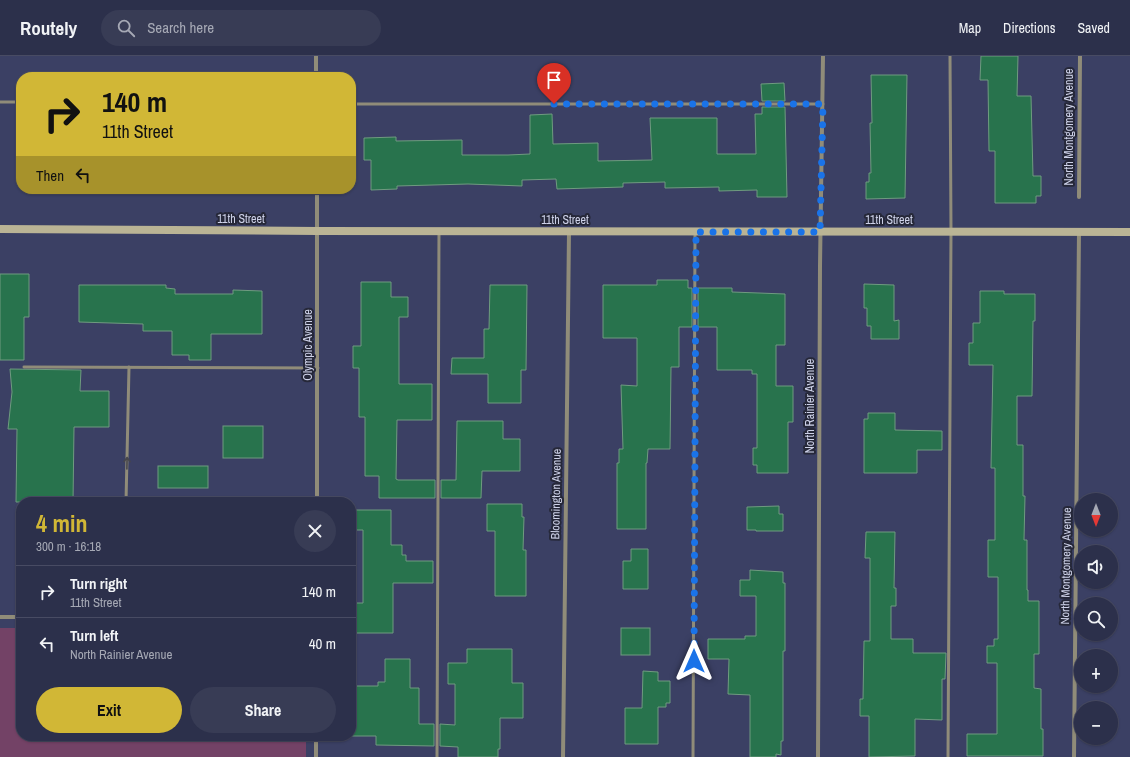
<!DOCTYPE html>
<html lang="en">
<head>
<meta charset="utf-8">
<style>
	body { margin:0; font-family:"Archivo Narrow",sans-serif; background:#383c55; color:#f1f3f6; height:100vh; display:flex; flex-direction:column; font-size:15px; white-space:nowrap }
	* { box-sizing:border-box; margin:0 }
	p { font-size:13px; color:#a6a9b5 }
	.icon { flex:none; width:22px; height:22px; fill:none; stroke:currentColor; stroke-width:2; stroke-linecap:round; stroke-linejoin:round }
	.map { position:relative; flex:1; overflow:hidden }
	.panel { position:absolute; left:16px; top:441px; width:340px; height:244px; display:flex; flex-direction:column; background:#2c304b; border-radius:16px; box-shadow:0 1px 3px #0004,0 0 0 1px #484b63 }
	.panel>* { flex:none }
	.banner { position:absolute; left:16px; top:16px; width:340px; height:122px; border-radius:16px; box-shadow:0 1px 3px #0004,0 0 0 1px #484b63; background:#d1b736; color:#111; overflow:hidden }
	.needle { width:26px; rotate:180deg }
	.tools { position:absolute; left:1074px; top:437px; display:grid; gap:8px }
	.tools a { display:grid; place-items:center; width:44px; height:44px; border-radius:50%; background:#2c304b; box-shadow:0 1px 3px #0004,0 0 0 1px #484b63; font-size:20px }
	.pin { position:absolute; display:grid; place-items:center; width:34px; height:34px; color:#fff; margin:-41px -17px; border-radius:50% 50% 50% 0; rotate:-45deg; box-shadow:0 0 4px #0007 }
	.pin .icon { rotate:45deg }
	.me { position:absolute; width:44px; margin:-22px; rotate:0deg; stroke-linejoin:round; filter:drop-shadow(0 0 3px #0008) }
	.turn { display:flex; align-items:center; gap:14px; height:84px; padding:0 20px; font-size:18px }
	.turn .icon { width:52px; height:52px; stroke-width:2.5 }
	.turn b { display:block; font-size:28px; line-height:34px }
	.then { display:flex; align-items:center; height:38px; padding:0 20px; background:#0003; gap:8px; font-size:15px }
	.round { display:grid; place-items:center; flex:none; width:42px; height:42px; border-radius:21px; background:#383c55 }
	.headline { display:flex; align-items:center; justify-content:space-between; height:68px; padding:0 20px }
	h1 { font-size:24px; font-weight:800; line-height:30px; color:#d1b736 }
	.cta { display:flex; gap:8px; margin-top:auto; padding:8px 20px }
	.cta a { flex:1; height:46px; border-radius:24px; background:#d1b736; color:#111; font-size:16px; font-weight:800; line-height:46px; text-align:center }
	.cta a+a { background:#383c55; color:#f1f3f6 }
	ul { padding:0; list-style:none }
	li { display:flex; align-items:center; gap:12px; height:52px; padding:0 20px; border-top:1px solid #484b63 }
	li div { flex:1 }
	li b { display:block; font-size:15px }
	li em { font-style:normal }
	header { display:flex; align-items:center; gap:24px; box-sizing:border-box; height:56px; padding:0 20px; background:#2c304b; border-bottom:1px solid #484b63 }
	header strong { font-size:19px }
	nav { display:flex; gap:22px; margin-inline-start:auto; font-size:14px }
	.search { width:280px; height:36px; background:#383c55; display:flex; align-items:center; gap:10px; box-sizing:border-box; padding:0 14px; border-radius:22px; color:#a6a9b5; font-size:15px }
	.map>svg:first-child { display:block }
</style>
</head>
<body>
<header>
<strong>Routely</strong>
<div class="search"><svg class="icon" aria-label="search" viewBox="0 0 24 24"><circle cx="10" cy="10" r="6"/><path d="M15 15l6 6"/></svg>Search here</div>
<nav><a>Map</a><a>Directions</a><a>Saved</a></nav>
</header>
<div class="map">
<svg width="1130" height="701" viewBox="0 0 1130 701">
	<rect width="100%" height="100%" fill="#3b4064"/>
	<path fill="#734266" d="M0,572h21v108h285v21h-306z"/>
	<g fill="#28734d" stroke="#6f9b80">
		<path d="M981,0h37l-1,40h14l2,80h8v20h-5v7h-41v-52h-6l-1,-71h-8z"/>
		<path d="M871,19h36l-2,123 -39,1v-17h3v-9h2l-1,-50h2z"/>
		<path d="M784,27l1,18h-23l-1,-17z"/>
		<path d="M762,51h23l2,90h-30v-7l-38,1v-4l-54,1v-6l-42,1v4l-66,2 -1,-10 -34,1v6l-54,-2 -71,2v3l-26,1v-30h-7v-22l32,-1v4l66,-1v15h46l22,-1v-39l22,-1 1,30 45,-1v18l54,-1 -2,-42h67v36h39l-1,-40h7z"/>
		<path d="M0,218h29v43h-5v43h-24z"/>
		<path d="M657,224h31v8h4v39h-13v40h-8l-1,82h-22l-1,14h-1v66h-29v-66h2v-14h4l-2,-64 16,1v-48h-34v-53h54z"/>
		<path d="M361,226h30v15h17v20h-9v67h33v36h-35l-1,59 2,1h37v18h-56v-22h-14v-59h-6v-49h-6v-22h8z"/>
		<path d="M864,228l30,1v36l5,-1v19h-28v-13h-4v-18h-3z"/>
		<path d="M79,229h87v3l9,1v5h58v-4l29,1v43h-51v26h-22v-5h-17v-24h-29v-7l-64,-2z"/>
		<path d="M490,229h37l-1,85h-5v33h-33v-29h-37l1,-16h32v-29h5z"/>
		<path d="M698,232h34v4l53,2v51h-9v41h17v36h-5v51h-31v-8h-4v-17h4v-74h-5v-4h-35v-43h-19z"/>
		<path d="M980,235h24v3h31v27h-2l-1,75h-15v49h6v51h2l-1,44h3v50h1v11h11v53h-5v34l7,1v40h2v27h-76v-22h30v-71h-10v-17h7v-7h4v-62h-10v-37h7v-72h-4l2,-103h-24v-22h4v-20h7z"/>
		<path d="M10,313l71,1 -1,21h29v36h-35l-1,75h-57l1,-73h-9l4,-37z"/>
		<path d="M868,357h27v17l47,1v19h-25v23h-53v-54h4z"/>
		<path d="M457,365h46v18h17v32h-38l-1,27h-40v-18h15z"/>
		<rect x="223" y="370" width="40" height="32"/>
		<rect x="158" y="410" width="50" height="22"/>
		<path d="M487,448h35v13h2l-1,33h3v46h-31v-65h-8z"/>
		<path d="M779,450v8h4v17h-27v-1h-9v-23z"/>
		<path d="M353,454h38v35h11v10h4v6h27v22h-40v50h-37v-30h7v-73h-10z"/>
		<path d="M866,476h29l-1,56h2v18h-5v33h22v14h33l-1,26h-3v41l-27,-1v37l-46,1v-41h-9v-17h3l1,-58h6v-83h-5z"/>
		<path d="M631,493h17v40h-25v-28h8z"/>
		<path d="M750,514l33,2v11h2v68h-2v90h-2v14l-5,-1v3h-26v-62l-22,-1 1,-35h-21v-20h37v-3h11v-40h-16v-16h10z"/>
		<rect x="621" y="572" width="29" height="27"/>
		<path d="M467,593h45v34h11v35h-23v31h-2v8h-40v-10l-18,-1v-22l15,1v-41h-7v-21h19z"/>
		<path d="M385,603h25v29h9v36h15v22l-58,-1v-9h-25v-18h2v-32h25v-4h7z"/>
		<path d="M643,615l15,1v9h12v22h-4v4h-8v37h-33v-36h17z"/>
	</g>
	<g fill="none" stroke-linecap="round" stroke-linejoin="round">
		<g stroke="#908c79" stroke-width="3">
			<path d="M0,46h21"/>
			<path d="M351,48h472"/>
			<path d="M24,311l294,1"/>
			<path d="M126,446l3,-135"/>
			<path d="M437,701l2,-526"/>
			<path d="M693,701l2,-524"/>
			<path d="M948,701l3,-525 -1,-176"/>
		</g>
		<g stroke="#908c79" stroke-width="4">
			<path d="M316,21v-21"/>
			<path d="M317,133v313"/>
			<path d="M1079,141l1,-141"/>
			<path d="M0,561h21"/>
			<path d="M316,701v-21"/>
			<path d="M563,701l6,-525"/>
			<path d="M818,701l2,-491 3,-210"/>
			<path d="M1074,701l5,-525"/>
		</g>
		<path stroke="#bab495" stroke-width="8" d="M0,173l318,2 812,1"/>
	</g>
	<defs><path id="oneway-shaft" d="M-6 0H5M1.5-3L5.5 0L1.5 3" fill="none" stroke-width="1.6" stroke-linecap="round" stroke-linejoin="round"/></defs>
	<use stroke="#46464c" href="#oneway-shaft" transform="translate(127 407) rotate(-89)"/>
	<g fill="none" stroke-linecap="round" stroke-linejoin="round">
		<path stroke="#1a73e8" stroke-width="7" stroke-dasharray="0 12.6" d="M554,48h269l-3,128h-124l-2,429"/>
	</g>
	<g text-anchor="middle" stroke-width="4" stroke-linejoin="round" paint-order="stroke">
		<g font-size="12" fill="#ced2e9" stroke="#262839">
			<text transform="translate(1069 71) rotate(-90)" y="4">North Montgomery Avenue</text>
			<text x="241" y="167">11th Street</text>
			<text x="565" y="168">11th Street</text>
			<text x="889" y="168">11th Street</text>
			<text transform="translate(308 289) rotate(-90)" y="4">Olympic Avenue</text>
			<text transform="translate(810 350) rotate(-90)" y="4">North Rainier Avenue</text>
			<text transform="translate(556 438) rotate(-89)" y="4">Bloomington Avenue</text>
			<text transform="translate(1066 510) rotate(-89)" y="4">North Montgomery Avenue</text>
		</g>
	</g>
</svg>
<div class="tools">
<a><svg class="needle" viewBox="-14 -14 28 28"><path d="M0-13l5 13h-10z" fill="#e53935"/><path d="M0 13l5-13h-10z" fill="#a6a9b5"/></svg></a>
<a><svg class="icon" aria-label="sound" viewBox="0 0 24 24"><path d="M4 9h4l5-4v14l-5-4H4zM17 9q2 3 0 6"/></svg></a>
<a><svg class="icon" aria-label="search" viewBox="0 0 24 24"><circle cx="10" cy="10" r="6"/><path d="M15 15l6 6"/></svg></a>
<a>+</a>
<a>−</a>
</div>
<div class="pin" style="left:554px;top:48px;background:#d93025"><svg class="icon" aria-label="arrive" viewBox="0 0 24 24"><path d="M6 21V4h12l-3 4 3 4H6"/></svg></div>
<svg class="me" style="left:694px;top:605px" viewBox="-20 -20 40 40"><path d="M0-17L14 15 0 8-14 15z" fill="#1a73e8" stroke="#fff" stroke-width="4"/></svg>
<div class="banner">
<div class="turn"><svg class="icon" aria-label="right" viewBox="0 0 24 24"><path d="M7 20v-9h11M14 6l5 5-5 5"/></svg><div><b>140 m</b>11th Street</div></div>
<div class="then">Then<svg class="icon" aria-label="left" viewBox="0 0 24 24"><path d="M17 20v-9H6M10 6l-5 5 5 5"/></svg></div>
</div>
<section class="panel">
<div class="headline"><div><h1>4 min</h1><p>300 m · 16:18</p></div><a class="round"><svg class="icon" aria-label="close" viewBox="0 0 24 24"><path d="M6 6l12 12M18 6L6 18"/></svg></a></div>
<ul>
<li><svg class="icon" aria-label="right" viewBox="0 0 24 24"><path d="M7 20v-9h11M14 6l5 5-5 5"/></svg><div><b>Turn right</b><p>11th Street</p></div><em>140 m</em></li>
<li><svg class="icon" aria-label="left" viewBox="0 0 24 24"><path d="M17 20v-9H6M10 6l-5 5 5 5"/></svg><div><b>Turn left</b><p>North Rainier Avenue</p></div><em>40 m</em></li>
</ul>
<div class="cta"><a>Exit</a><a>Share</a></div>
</section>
</div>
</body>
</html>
